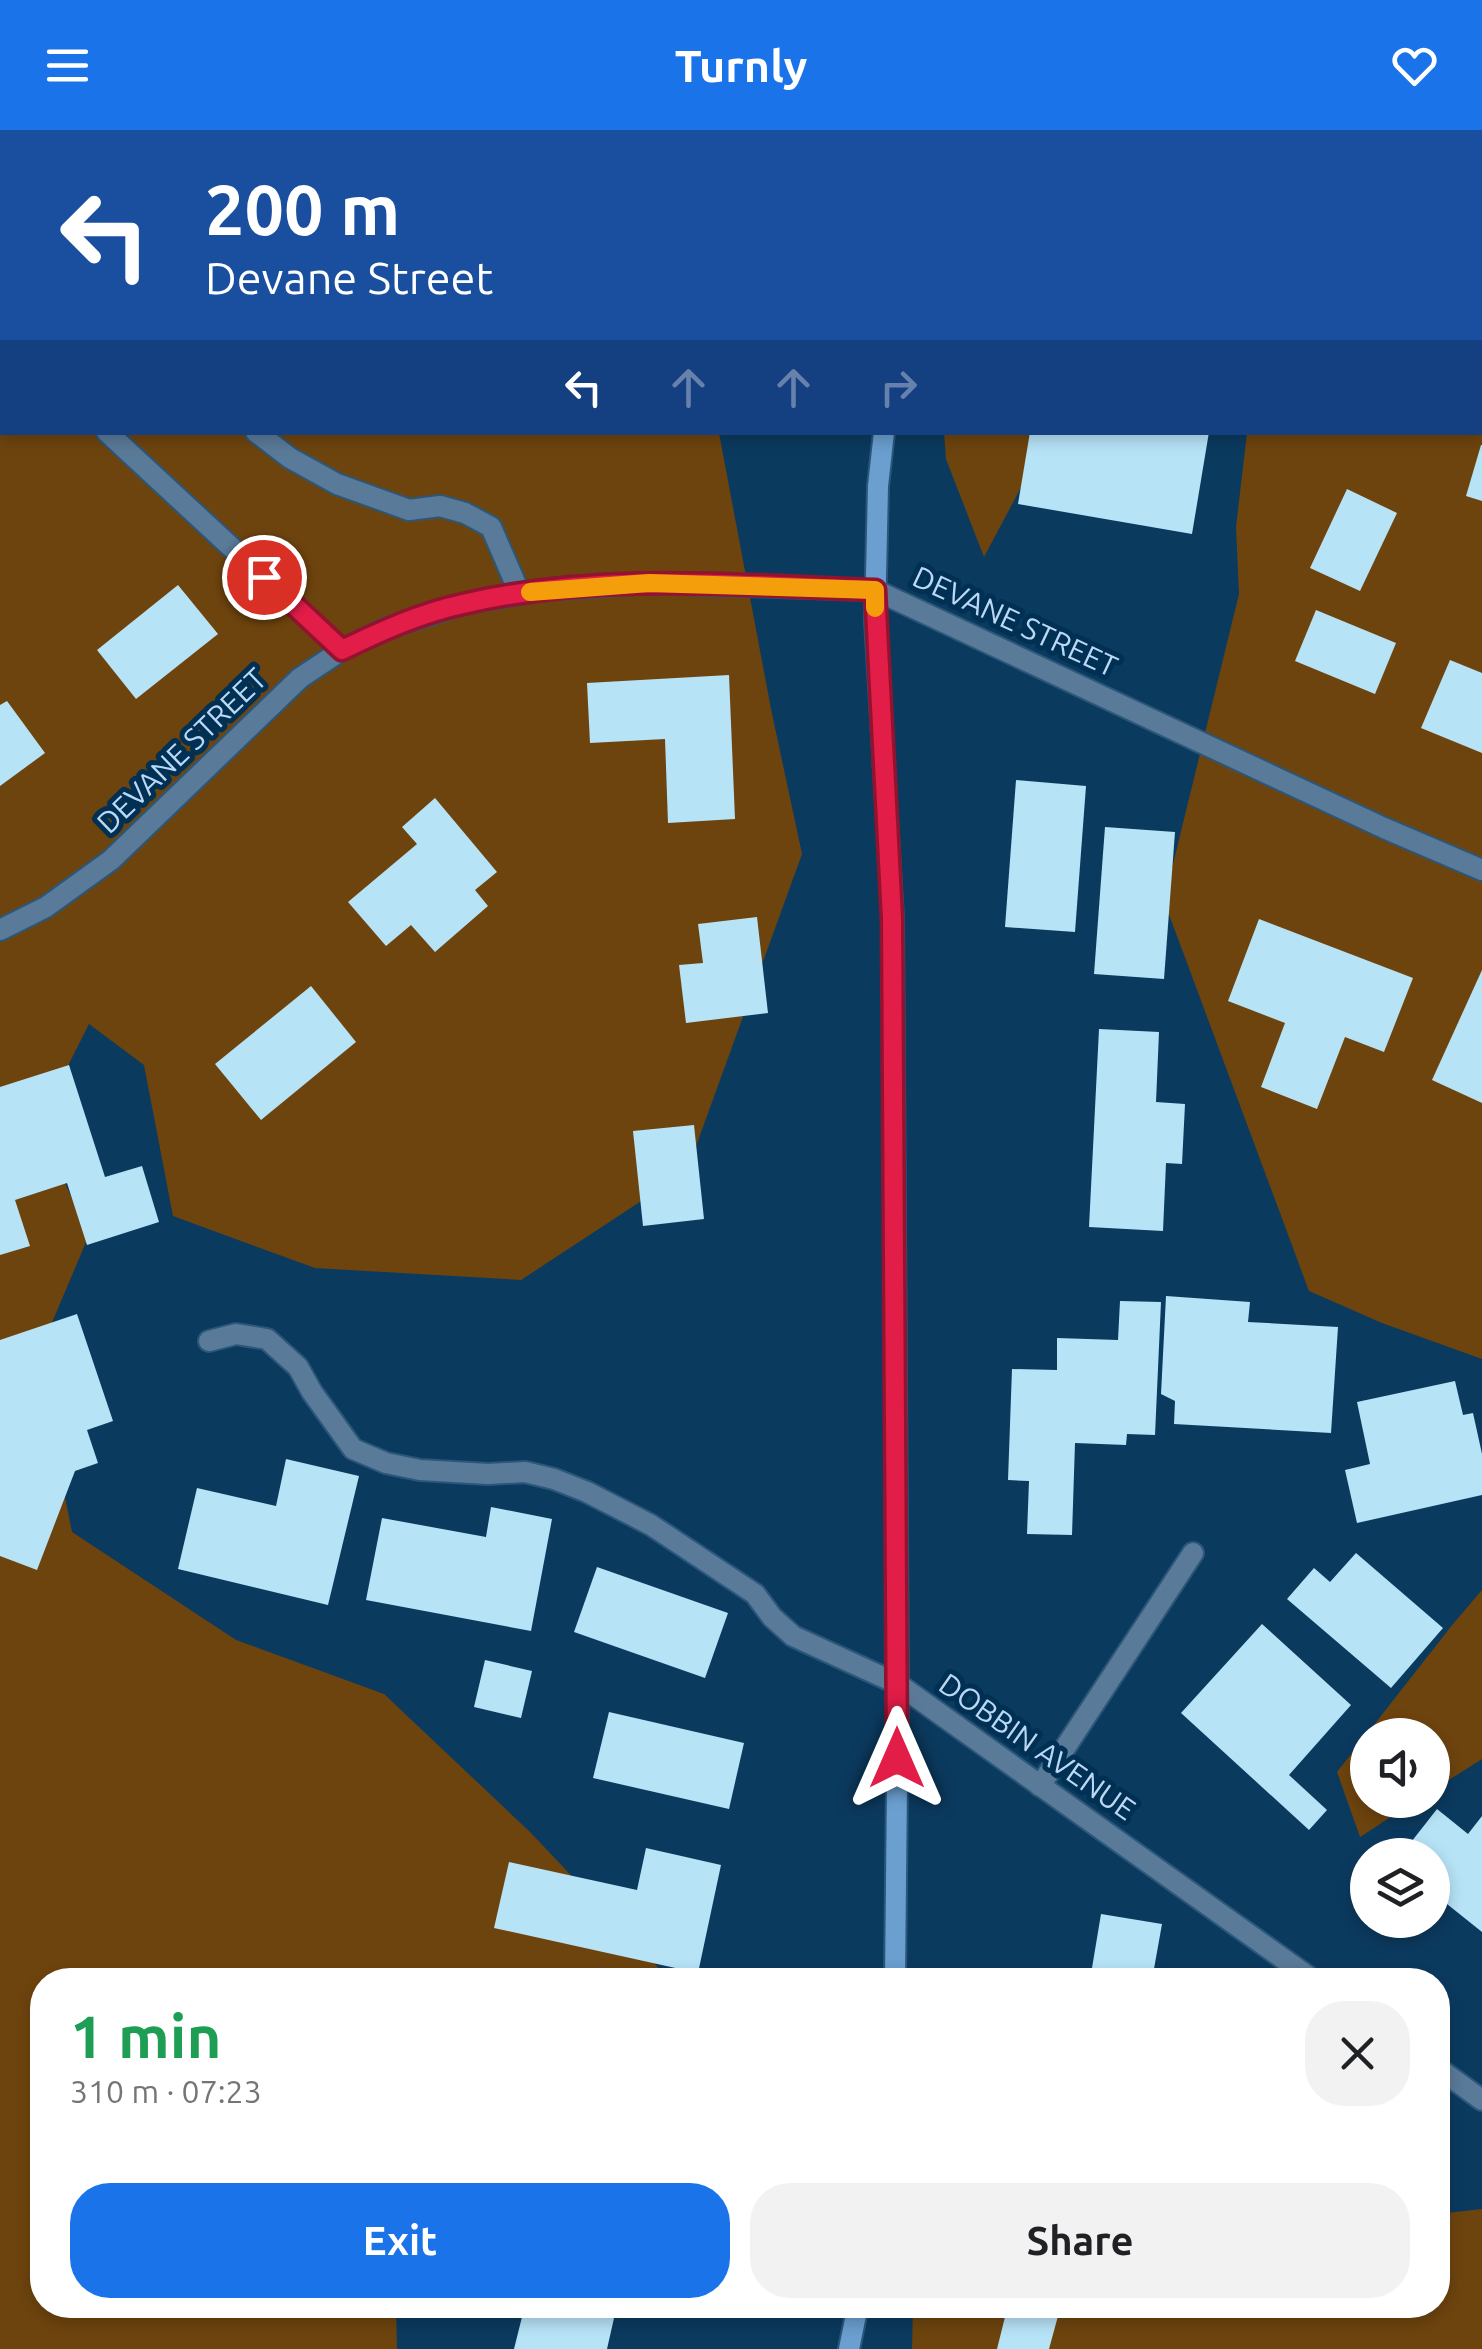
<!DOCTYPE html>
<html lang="en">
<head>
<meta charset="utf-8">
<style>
	body { margin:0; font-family:Ubuntu,sans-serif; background:#f2f2f2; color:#202124; height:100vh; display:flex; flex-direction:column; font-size:38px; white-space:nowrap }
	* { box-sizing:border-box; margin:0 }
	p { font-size:32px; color:#757577 }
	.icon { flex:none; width:55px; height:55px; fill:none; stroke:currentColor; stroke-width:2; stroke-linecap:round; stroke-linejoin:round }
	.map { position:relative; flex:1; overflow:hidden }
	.drawer { position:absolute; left:30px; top:1838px; width:1420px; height:350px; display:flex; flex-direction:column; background:#fff; border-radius:40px; box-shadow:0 5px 15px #0003 }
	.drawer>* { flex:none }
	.hud { position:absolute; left:0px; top:0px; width:1482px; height:305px; box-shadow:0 5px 15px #0003; background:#1a4fa0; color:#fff; overflow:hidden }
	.buttons { position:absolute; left:1350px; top:1588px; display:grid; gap:20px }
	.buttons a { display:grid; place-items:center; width:100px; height:100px; border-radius:50%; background:#fff; box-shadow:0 5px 15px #0003; font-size:50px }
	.pin { position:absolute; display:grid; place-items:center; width:85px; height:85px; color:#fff; margin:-42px; border:5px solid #fff; border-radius:50%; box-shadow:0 2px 10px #0007 }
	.me { position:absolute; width:110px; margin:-55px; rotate:0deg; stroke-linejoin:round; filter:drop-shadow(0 0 8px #0008) }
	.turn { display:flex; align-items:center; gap:35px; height:210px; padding:0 40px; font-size:45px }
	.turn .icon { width:130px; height:130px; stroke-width:2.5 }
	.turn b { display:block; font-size:70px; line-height:85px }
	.lanes { display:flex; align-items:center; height:95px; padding:0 40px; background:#0003; justify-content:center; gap:50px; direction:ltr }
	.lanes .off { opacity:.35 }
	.round { display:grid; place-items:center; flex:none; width:105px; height:105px; border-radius:40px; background:#f2f2f2 }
	.head { display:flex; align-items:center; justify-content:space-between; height:170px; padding:0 40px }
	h1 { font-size:60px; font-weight:700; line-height:75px; color:#1e9e55 }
	.cta { display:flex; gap:20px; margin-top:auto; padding:20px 40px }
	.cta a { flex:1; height:115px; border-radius:40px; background:#1a73e8; color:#fff; font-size:40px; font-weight:700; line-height:115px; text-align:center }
	.cta a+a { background:#f2f2f2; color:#202124 }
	header { display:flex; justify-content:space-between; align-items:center; height:130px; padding:0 40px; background:#1a73e8; color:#fff; font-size:45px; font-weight:700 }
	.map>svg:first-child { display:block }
</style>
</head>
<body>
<header><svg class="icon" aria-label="menu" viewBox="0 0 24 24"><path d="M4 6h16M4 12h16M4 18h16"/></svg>Turnly<svg class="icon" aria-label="heart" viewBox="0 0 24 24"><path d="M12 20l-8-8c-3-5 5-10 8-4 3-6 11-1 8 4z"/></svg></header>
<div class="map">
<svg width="1482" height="2219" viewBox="0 0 1482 2219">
	<rect width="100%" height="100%" fill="#0b3a5f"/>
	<g fill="#6e440e">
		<path d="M0,0h352l-2,2h-348v300l717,1 52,276 31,145 -115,317 -166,109 -206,-12 -142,-52 -29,-151 -55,-41 -51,101 51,110 -52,123 35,174 164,108 148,54 146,138 140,148h-221l-34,-6 -6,6h-367v325h354l1,44h-397z"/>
		<path d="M933,0h549v1229l-100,-36 -73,-32 -145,-390 75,-307 -3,-67 11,-94 233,-1v-300h-548z"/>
		<path d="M944,303h101l-3,15 -58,109 -38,-98z"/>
		<path d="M1482,1460v169l-49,31 -1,-55h-64v65h49l-57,37 -23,-65 116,-148z"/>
		<path d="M1482,2079v140h-570l1,-44h525v-91z"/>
	</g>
	<g fill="#b7e3f7">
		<path d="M1030,302h179l-17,102 -174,-30z"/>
		<path d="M1481,315h1v56l-16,-5z"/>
		<path d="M1347,359l50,24 -37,78 -50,-23z"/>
		<path d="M178,455l40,49 -82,65 -39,-49z"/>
		<path d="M1316,480l80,33 -21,51 -80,-33z"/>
		<path d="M1450,530l32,13v80l-61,-25z"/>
		<path d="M729,545l6,144 -67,4 -3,-84 -75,4 -3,-60z"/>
		<path d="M7,571l38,52 -45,33v-81z"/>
		<path d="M1016,650l70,6 -11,146 -70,-5z"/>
		<path d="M435,668l62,74 -22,18 13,16 -53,46 -24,-27 -25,21 -38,-44 69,-58 -15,-17z"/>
		<path d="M1105,697l70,5 -11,147 -70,-5z"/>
		<path d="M757,787l11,96 -82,10 -7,-58 24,-2 -5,-39z"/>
		<path d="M1259,789l154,59 -29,74 -39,-15 -28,72 -56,-22 24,-64 -57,-22z"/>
		<path d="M1482,840v133l-50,-23z"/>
		<path d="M311,856l45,56 -95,78 -46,-56z"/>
		<path d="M1099,899l60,3 -3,70 29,2 -3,60 -16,-1 -3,68 -74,-4z"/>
		<path d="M69,935l36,112 37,-11 17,56 -72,23 -20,-62 -52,17 15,46 -30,9v-168z"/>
		<path d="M694,995l10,94 -61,7 -10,-95z"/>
		<path d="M1166,1166l84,6 -2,20 90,5 -7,106 -157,-9 1,-23 -14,-7z"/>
		<path d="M1120,1171l41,1 -6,133 -28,-1 -1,11 -51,-2 -3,92 -45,-1 2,-53 -21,-1 4,-111 45,1v-32l61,2z"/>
		<path d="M77,1184l36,107 -26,9 11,33 -23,8 -38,99 -37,-14v-216z"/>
		<path d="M1455,1251l8,34 10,-2 9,41v41l-125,28 -12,-53 25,-6 -13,-62z"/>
		<path d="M286,1329l73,17 -31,129 -150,-36 19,-81 79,18z"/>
		<path d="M491,1377l61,12 -21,112 -165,-31 16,-82 104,19z"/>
		<path d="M1356,1423l87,75 -52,60 -104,-89 27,-31 16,14z"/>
		<path d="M597,1437l131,46 -23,65 -131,-46z"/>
		<path d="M1262,1494l89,81 -62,70 38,35 -18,20 -128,-117z"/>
		<path d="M485,1530l47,11 -11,47 -47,-11z"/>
		<path d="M609,1582l135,31 -15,66 -136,-31z"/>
		<path d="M1437,1679l31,25 14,-18v116l-50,-40v-37h-31z"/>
		<path d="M646,1718l75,17 -23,108 -204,-45 15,-66 128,28z"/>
		<path d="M1101,1784l61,10 -10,56h-62z"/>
		<path d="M525,2175h92l-10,44h-93z"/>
		<path d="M1008,2175h53l-12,44h-52z"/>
	</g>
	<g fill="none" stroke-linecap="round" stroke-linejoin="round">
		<g stroke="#2b577a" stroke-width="24">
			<g id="service">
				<path d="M585,0l6,2"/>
				<path d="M641,0l1,2"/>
				<path d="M256,302l34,26 47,26 72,26 31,-4 25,7 26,14 29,67"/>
			</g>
		</g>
		<g stroke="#2b577a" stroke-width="24">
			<g id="minor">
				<path d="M0,210l2,2"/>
				<path d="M107,302l235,218"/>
				<path d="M0,800l46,-23 65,-47 189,-182 42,-28 43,-21 77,-25 80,-14 107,-7 226,7 509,238 98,42"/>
				<path d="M209,1211l27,-7 31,5 31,28 14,25 41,57 33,14 34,7 68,4 37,-2 29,7 33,13 64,33 104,69 17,23 21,19 105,48 415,296"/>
				<path d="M1040,1656l153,-233"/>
				<path d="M1438,1938l44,32"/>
			</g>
		</g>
		<g stroke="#2b577a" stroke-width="24">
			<g id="secondary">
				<path d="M929,2v-2"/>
				<path d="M884,302l-6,54 -3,134 18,298 5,766 -3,296"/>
				<path d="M849,2219l9,-44"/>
			</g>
		</g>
		<use href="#service" stroke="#5a7a99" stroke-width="20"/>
		<use href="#minor" stroke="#5a7a99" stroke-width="20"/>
		<use href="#secondary" stroke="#6a9fcf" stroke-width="20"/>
	</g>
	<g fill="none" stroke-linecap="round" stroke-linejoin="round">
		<g stroke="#92132f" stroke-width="25">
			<path id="route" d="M264,447l78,73c39,-19 79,-37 121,-46 135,-32 276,-19 412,-14l17,328 5,840"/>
		</g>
		<use href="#route" stroke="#e11d48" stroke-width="18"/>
		<path stroke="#f59e0b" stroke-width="18" d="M530,462l119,-9 226,7v18"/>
	</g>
	<g text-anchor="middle" stroke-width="10" stroke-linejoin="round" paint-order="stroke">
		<g font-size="30" fill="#bbd9f5" stroke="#003053">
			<text transform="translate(1015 492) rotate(25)" y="10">DEVANE STREET</text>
			<text transform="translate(182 621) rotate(-44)" y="10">DEVANE STREET</text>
			<text transform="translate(1037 1617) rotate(35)" y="10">DOBBIN AVENUE</text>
		</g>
	</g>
</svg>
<div class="buttons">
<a><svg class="icon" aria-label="sound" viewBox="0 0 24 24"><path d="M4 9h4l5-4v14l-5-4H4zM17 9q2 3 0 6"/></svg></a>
<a><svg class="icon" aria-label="layers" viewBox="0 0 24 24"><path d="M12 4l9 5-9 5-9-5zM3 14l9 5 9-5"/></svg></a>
</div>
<div class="pin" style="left:264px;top:447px;background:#d93025"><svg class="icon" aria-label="arrive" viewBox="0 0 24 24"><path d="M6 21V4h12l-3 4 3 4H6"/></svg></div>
<svg class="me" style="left:897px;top:1628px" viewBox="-20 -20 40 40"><path d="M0-17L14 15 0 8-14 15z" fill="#e11d48" stroke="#fff" stroke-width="4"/></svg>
<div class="hud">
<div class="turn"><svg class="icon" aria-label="left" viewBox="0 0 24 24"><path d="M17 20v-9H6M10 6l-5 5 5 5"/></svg><div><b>200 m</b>Devane Street</div></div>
<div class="lanes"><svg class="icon" aria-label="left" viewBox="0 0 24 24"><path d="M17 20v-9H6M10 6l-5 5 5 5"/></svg><svg class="icon off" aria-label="ahead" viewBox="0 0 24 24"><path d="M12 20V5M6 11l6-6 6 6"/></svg><svg class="icon off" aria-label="ahead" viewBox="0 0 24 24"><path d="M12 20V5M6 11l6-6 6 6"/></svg><svg class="icon off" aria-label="right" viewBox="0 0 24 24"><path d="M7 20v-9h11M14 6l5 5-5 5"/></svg></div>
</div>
<section class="drawer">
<div class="head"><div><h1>1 min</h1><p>310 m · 07:23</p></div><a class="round"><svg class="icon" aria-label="close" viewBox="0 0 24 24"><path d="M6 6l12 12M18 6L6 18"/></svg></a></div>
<div class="cta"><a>Exit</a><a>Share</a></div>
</section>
</div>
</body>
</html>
